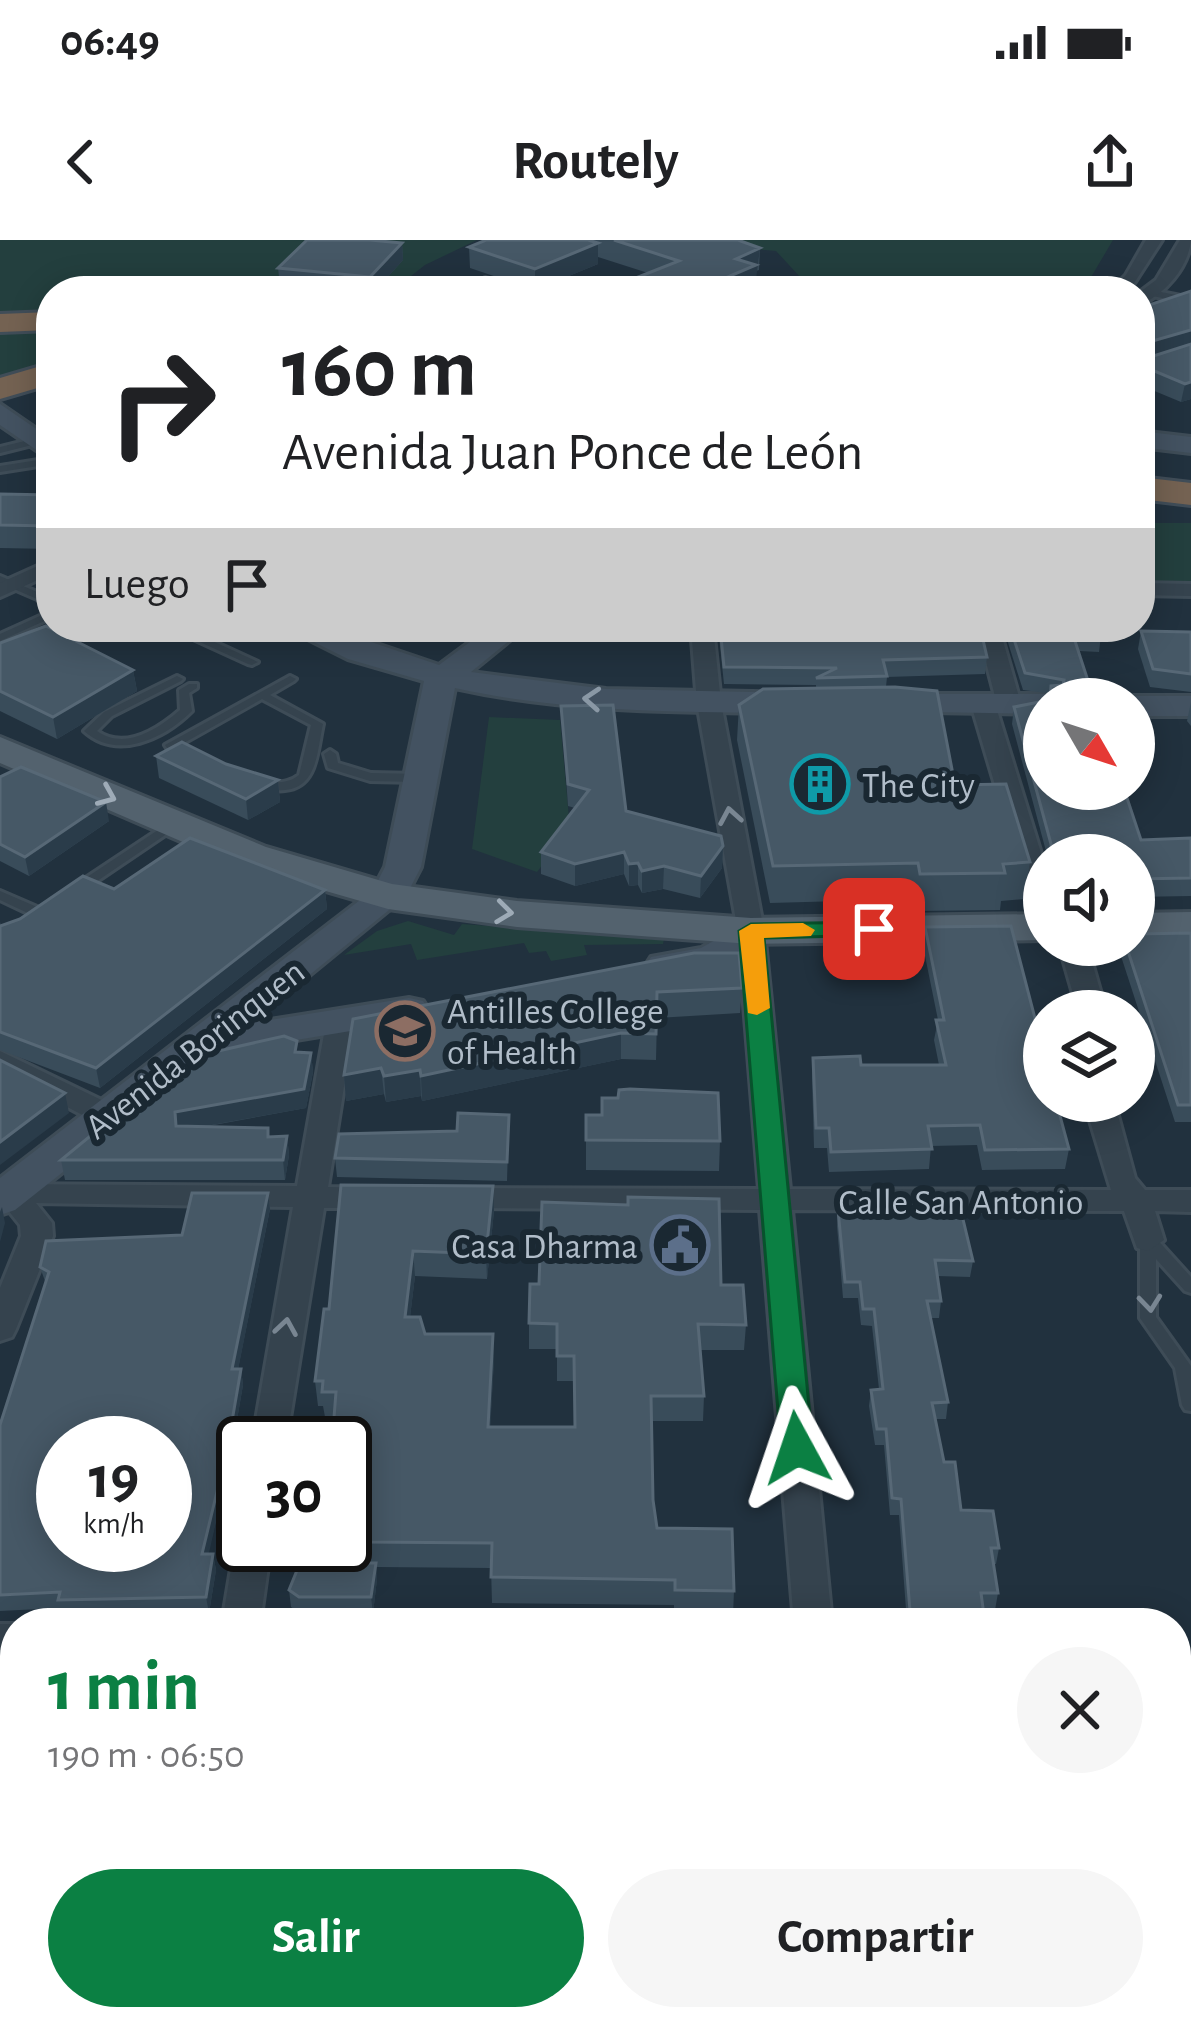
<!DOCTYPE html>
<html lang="es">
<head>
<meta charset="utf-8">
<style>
	body { margin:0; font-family:"Alegreya Sans",sans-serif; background:#f6f6f6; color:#202124; height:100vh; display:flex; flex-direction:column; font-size:45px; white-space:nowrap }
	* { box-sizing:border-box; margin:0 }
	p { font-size:39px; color:#757577 }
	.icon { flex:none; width:66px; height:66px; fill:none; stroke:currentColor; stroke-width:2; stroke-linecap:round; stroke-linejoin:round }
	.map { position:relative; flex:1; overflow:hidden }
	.details { position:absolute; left:0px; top:1368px; width:1191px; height:423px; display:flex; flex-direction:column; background:#fff; border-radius:48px 48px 0 0; box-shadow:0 6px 30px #0003 }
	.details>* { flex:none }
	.banner { position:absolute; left:36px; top:36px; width:1119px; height:366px; border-radius:48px; box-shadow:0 6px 30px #0003; background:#fff; color:#202124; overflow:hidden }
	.needle { width:78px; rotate:129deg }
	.buttons { position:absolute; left:1023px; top:438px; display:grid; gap:24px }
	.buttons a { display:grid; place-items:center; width:132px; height:132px; border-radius:50%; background:#fff; box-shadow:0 6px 30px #0003; font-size:60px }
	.speed { position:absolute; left:36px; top:1176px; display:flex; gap:24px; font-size:60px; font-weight:700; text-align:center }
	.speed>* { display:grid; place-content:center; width:156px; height:156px; border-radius:50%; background:#fff; box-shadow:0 6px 30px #0003; line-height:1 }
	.speed small { font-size:30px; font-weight:400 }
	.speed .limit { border:6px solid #111; border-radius:18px; background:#fff; color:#111 }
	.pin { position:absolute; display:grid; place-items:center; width:102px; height:102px; color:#fff; margin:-51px; border-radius:24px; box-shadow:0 6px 18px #0006 }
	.me { position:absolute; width:132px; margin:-66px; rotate:355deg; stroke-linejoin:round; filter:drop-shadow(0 0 9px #0008) }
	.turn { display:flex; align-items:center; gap:42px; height:252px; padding:0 48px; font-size:54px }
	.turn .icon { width:156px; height:156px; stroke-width:2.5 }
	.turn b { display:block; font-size:84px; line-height:102px }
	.then { display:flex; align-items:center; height:114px; padding:0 48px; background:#0003; gap:24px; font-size:45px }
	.round { display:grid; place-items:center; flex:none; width:126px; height:126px; border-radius:63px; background:#f6f6f6 }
	.headline { display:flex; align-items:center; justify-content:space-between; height:204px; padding:0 48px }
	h1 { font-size:72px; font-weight:700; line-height:90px; color:#0b8043 }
	.action { display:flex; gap:24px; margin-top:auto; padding:24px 48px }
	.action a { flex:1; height:138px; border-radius:72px; background:#0b8043; color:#fff; font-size:48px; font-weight:700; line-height:138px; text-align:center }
	.action a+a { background:#f6f6f6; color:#202124 }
	.status { display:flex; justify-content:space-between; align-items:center; height:84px; padding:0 60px; background:#fff; direction:ltr }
	.status svg { height:33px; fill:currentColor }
	header { display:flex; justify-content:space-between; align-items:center; height:156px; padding:0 48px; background:#fff; font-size:54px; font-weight:700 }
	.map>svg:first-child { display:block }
</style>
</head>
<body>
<div class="status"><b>06:49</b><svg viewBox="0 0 49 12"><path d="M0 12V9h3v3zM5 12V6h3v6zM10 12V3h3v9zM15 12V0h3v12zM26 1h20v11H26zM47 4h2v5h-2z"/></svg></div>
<header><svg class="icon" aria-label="back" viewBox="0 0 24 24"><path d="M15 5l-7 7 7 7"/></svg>Routely<svg class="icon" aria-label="share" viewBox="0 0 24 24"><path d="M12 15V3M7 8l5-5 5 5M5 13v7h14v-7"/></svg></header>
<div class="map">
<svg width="1191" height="1789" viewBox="0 0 1191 1789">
	<rect width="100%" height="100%" fill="#21313e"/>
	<g fill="#233f3e">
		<path d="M0,0h477l-52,25 -33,26h-341v25l-51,1z"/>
		<path d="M664,0h449l-26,44 -11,7h-201l-74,-13 -25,-27z"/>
		<path d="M51,88v35l-51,17v-51z"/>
		<path d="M1140,283h51v62l-51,-2z"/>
		<path d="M489,477l71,3 10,109 -33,43 -65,-23z"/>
		<path d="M408,681l46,14 8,-11 202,15 -1,5 -79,1 3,10 -36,6 -5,-10 -17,2 -5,-10 -107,17 -6,-16 -67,11 33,-24z"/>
		<path d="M1176,1633h15v156h-90l-2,-13h77z"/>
	</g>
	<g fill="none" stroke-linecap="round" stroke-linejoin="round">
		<g stroke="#3e4c57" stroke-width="6">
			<g id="lane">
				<path d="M485,38l7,2 -14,11h-10z"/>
				<path d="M410,45l18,4 1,2 -22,-1 -1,-2z"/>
				<path d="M1151,50l40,8v6l-43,-9 -1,-2z"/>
				<path d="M37,198l3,1v4l-40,10v-6z"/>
				<path d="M51,218v6l-51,8v-6z"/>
				<path d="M0,336l51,22v7l-51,-22z"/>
				<path d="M51,371v7l-51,23v-7z"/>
				<path d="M167,387h15l76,35 -6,3 -4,-1z"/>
				<path d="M177,436l6,3 -2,2 -69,35 -15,15c28,20 61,-2 83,-21l-1,-20 10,-6h8v4l-8,5 3,18c-28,28 -75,50 -108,20l20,-19z"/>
				<path d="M290,436l6,3 -2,2 -24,14 53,29c-6,26 -5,63 -38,66 -12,1 -20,2 -30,-2 14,-9 29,-1 44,-13l12,-50 -49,-26 -87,49h-8l-2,-3z"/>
				<path d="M330,510l6,4 2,9 33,10 48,1 6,4 -6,4 -49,-1 -42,-13 -4,-14z"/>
				<path d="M173,580l4,1v6l-96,65h-10l-2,-3z"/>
				<path d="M0,651l44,19 2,3 -7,4 -5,-1 -34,-16z"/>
				<path d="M1148,995l6,1 37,41v16l-6,-2 -29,-32v58l35,49v45l-6,-1 -3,-5 -7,-37 -35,-50v-78z"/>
			</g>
		</g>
		<g stroke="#3e4c57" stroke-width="6">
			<g id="street">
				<path d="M1146,0h16l-33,51h-19l16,-16z"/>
				<path d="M1180,0h11c-3,28 -26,54 -51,65v-13l16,-12z"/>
				<path d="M51,320v14l-51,23v-14z"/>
				<path d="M1140,343l51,1v12l-51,-1z"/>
				<path d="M691,387h22l8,76 43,228 26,258 321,1 -27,-89h30l21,77 10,12h46v22l-36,-1 9,29 -16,11 -11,-3 -13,-37 -332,-1 40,413h-38l-34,-413 -306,-2 -15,-10 15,-10 305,1 -21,-258 -41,-228z"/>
				<path d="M977,387h22l22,77 -4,5h-16l-4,-5z"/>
				<path d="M983,457l12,7 49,159v51l-13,-8 -60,-202z"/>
				<path d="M1059,705h28l19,66h-28z"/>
				<path d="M340,774l14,9 -26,164 48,1 15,10 -15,10h-52l-38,235h-34l41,-236 -257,-4 16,20 1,13 -37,93 -4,8 -12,4v-53l21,-52 -1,-11 -20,-25v-16l297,2 29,-163z"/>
				<path d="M0,811l118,57 4,7 -15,10 -11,-3 -96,-50z"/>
				<path d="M243,1294v11h28l-11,78h-38l13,-78z"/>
				<rect x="0" y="1384" width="15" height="32"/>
				<path d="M158,1776h44l-2,13h-44z"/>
				<path d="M829,1776h44l1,13h-44z"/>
			</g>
		</g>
		<g stroke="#3e4c57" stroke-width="6">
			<g id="secondary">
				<path d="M0,164l51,35v21l-51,-35z"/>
				<path d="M1140,191l51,6v16l-51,-6z"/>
				<path d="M284,387h43l112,38 51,-38h36l-55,45 135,17 191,4 16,10 -16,10c-114,-1 -230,0 -342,-25l-34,179 -15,29 -155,127 158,-25 14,3 6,9 -6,9 -211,35 -197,156 -15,5v-37l373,-288 12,-23 39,-186 -76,-22z"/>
				<path d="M883,454h161l13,5h-13v15l-173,-3 -4,-7z"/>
				<path d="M1134,456h57v20h-57v-17h-11z"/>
				<path d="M751,680l19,11 -44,35 -61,11 -19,-12 5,-8 50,-9z"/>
			</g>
		</g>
		<g stroke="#3e4c57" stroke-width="6">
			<g id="primary">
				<path d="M0,497l266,110 126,37 125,17 234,17 293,-4v26l-293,4 -234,-17 -129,-18 -152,-44 -236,-102z"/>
				<path d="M1191,672v26l-57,1v-26z"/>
			</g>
		</g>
		<g stroke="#404d58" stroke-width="6">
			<g id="highway">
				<path d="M51,72v18l-51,2v-18z"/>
				<path d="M51,123v21l-51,15v-21z"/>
				<path d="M1140,237l51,6v22l-51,-6z"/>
			</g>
		</g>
		<use href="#lane" fill="#35434e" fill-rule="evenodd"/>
		<use href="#street" fill="#35434e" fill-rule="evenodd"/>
		<use href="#secondary" fill="#435261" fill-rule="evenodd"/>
		<use href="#primary" fill="#53626e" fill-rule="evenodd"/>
		<use href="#highway" fill="#746252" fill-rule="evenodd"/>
	</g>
	<g fill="#394c5a" fill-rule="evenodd">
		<path d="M486,0h252l22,8 -1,22 -3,1 -1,16 -8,4h-129v-6l30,-12 -50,-16v7l-63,26 -65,-22 -1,-21z"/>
		<path d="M402,3l1,17 -28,31h-38l-57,-6 -2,-17z"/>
		<path d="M1191,51v108l-10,3 -41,-17v-77z"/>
		<path d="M0,254l51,1v54l-51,-1z"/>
		<path d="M718,387h262l7,30 -2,17 -98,3 -1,10 69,98 75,77 -6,37 -23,2 -1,9 -84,1 -2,-12 -144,4 -33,-163 2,-35 77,-17v-3l-92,-1z"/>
		<path d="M1003,387h95l3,8 -2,17 -20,-1 15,48 -71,-9z"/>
		<path d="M1141,391l50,1v60l-41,-5 -12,-38z"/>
		<path d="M0,403l133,27 4,21 -80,48 -57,-28z"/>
		<path d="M1191,462v24l-4,-5z"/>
		<path d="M561,466l65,105 97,35 -1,22 -22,30 -37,-9 -21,4 -4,-8 -9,1 -5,-12 -49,12 -34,-12v-22l34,-44 -7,-2z"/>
		<path d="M1014,467l127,133 50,-2v58l-57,1v-42h-87l-35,-131z"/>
		<path d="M156,516l70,8 52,16 2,22 -32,18 -89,-42z"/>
		<path d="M0,537l109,44 -80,55 -29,-15z"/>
		<path d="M114,649l211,1 2,19 -227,179 -100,-38v-128l1,4z"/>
		<path d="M925,687l144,222 -4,20 -83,1 -5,-25 -46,1 -2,23 -100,3 -2,-24h-13l-2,-71 1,-19 48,7h78l-5,-25 4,-20 -15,-74z"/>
		<path d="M1191,693v189h-16l-56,-172 1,-5h14z"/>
		<path d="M694,713l48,35 -2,25 -83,5 -1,42 -35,-1 -199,42 -1,-5 -35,6 -2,-8 -38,7 -2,-26z"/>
		<path d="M298,812l13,1 2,19 -7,36 -103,19 65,10 19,-1 2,19 -4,25h-220l-4,-20z"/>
		<path d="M509,875l-2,66 -170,-4 -2,-19 122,-27z"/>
		<path d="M586,875l134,26 -1,30 -133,-1z"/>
		<path d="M341,945l153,26 -7,68 -72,-3 -5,41 15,17 69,25 -4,68h85l-1,-46h-17v-32h-28v-26l192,-38 25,40 -2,25h-44l4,46 -1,25h-52l2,79 4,28 77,63 -1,25 -59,-1v-10l-182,-2 -1,-35 -115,-1 1,12 -4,34 -72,1 -10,-7 -2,-17 80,-27 -3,-34 -21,-1v-85l-11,-26h-9l-2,-11h-5l-3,-25 14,-72z"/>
		<path d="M268,953l2,16 -32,160h3l2,16 -14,81 -21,88h5l3,16 -7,43 -147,3 -2,-8 -60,3v-186l46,-141 -6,-17 142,-32zM63,1203h102v102h-102z"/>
		<path d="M838,970l135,51 -3,16 -33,-1 4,25 -2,17h-8l17,84 -2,17h-11l9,43 17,48 38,38 -3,16h-3l5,29 -3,17h-12l2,13h-78l-8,-108h-9l-6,-70h-9l-6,-39 2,-16 8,-1 -7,-63 -11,-1 -3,-27h-15l-6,-72z"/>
		<path d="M0,1422l15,1v295l-15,-3z"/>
	</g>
	<g fill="#2a3c4a">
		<path d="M402,3l1,17 -28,31h-4l-1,-14z"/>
		<path d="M598,3v21l-63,26v-21z"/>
		<path d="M760,8l-5,39 -8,4h-52l41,-32z"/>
		<path d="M1191,90v17l-51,15 2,-18z"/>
		<path d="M1191,142v17l-10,3 4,-18z"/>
		<path d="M133,430l4,21 -80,48 -4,-22z"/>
		<path d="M278,540l2,22 -32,18 -2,-21z"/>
		<path d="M106,562l3,19 -80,55 -4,-19z"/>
		<path d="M723,606l-1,22 -22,30 1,-22z"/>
		<path d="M624,612v22l-49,12v-22z"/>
		<path d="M638,623v22l-9,1v-22z"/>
		<path d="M664,626l-1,23 -21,4v-22z"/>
		<path d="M325,650l2,19 -227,179 -4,-20z"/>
		<path d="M621,793v26l-199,42 -1,-25z"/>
		<path d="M311,813l2,19 -7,36 -128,23 1,14 -4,-33z"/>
		<path d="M381,828l3,26 -38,7 -2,-26z"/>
		<path d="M420,830l1,26 -35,6 -2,-26z"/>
		<path d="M65,853l4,20 -69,52v-23z"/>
		<path d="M287,896l2,19 -4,25 -2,-20z"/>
		<path d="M493,946l1,25 -7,68 -1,-25z"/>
		<path d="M268,953l2,16 -35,176 -3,-16z"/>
		<path d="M2,967l3,16 -5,19v-30z"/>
		<path d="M413,1011l2,25 -8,66 -2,-25z"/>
		<path d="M493,1094l1,25 -5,94 -1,-26z"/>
		<path d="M241,1129l2,16 -14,81 -24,104 -3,-16z"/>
		<path d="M213,1314l3,16 -7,43 -3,-16z"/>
		<path d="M376,1323l1,16 -4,34 -2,-16z"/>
		<path d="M129,1776h6l3,13h-8z"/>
	</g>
	<g fill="#465866" stroke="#576876" stroke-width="3" fill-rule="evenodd">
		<path d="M307,0h63l32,3 -32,34 -92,-9z"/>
		<path d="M486,0h102l10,3 -63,26 -66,-22z"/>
		<path d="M614,0h124l22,8 -24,11 20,6 -61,26h-59l-18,-6 61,-24z"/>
		<path d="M1191,51v39l-49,14 -2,6v-42z"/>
		<path d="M1191,104v38l-6,2 -45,-19v-9l4,3z"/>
		<path d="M0,254l51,1v31l-51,-1z"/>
		<path d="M46,386l87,44 -80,47 -53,-26v-48z"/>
		<path d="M720,387h260l7,30 -104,3 4,16 -71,2 21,-10 -113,-1z"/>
		<path d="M1010,387h88l3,8h-28l21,64h-44l1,-13 12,-1 1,-5 -39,-7z"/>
		<path d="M1141,391l50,1v42l-38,-5z"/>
		<path d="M895,447l42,4 18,94 51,-1 24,78 -27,2 2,9 -85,1 -2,-11 -145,3 -34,-161 24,-16z"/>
		<path d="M1044,461v88h80l17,51 50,-2v40l-57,1v-24h-83v-11l-37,-137z"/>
		<path d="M613,465l13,106 95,25 2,10 -22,30 -37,-10 -22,5 -4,-8 -9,1 -5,-12 -49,12 -34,-12 48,-62 -21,-6 -7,-78z"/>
		<path d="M182,502l44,22 52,16 -32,19 -90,-43z"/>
		<path d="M21,527l85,35 -81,55 -25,-13v-67z"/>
		<path d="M190,598l135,52 -229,178 -96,-36v-106l20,-7 63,-43 31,13z"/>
		<path d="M1011,686l33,127v48h12l13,48 -84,1 -5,-25 -52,1 4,23 -101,3 -2,-24h-13l-3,-70 47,-2 1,9h85l-10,-45h8l-19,-93z"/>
		<path d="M1191,693v172h-13l-52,-160h8v-11z"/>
		<path d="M694,713h45l3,35 -85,4 -1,42 -35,-1 -200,43 -1,-6 -36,6 -3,-8 -37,7 9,-56z"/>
		<path d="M284,796l13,5 -2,11 16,1 -7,36 -129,23 1,14 92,2v9l19,-1 -4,24h-222l61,-50 83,-56z"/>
		<path d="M0,820l65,33 -65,49z"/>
		<path d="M630,849l88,4 2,48 -134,-1v-25h16v-17h16l1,-8z"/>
		<path d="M458,873l51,2 -2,47 -172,-4 4,-24 118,-3z"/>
		<path d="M341,945l152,1 -7,68 -73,-3 -8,66h15l5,17h68l-5,93h87l-1,-71h-17v-32l-28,-1 1,-39h9l3,-82 86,3v-8l91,2 2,86h22l3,40 -48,-1 6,72h-53l2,104 4,28 75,1 2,62 -59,-1v-10l-184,-3 1,-34 -125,-1 -2,-38 -20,-1v-60h-13l4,-51h-14l1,-11h-8l9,-72h5z"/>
		<path d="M192,953h76l-36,176h9l-14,81 -25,104h11l-7,43 -148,3 2,-8 -60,3v-170l49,-153 -9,-5 6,-26 136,-6zM63,1203h102v102h-102v-20h-6l6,-23z"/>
		<path d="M838,970l123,1 12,50 -38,-1 6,41h-14l21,101 -16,1 12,59h11l6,48 32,1 6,37h-8l7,45h-17l4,30h-74l-10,-124 -9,-1 -6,-69h-9l-6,-39 12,-1 -9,-80h-11l-3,-27h-15z"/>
		<path d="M300,1323h76l-5,34h-72l-10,-7z"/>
		<path d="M0,1422l15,1v280l-15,-3z"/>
		<path d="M24,1776h109l-3,13h-104l2,-8h-5z"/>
		<path d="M217,1776h262v8l182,1 -1,-9h134l1,13h-581z"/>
		<path d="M927,1776h176l2,13h-177z"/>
	</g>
	<defs><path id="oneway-chevron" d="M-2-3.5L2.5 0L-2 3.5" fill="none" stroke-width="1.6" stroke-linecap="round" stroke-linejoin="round" transform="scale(3)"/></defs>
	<use stroke="#8a98a5" href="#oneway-chevron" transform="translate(592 459) rotate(-176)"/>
	<g stroke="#9eabb7">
		<use href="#oneway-chevron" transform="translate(107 556) rotate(23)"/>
		<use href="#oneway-chevron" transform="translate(504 672) rotate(7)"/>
	</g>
	<g stroke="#798692">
		<use href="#oneway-chevron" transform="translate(730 576) rotate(-100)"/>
		<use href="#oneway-chevron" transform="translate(1150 1063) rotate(84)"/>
		<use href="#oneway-chevron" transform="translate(286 1087) rotate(-81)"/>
	</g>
	<path fill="#0b8043" stroke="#07532c" stroke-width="3" d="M874,682l13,7 -4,6 -119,3 49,510 -16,12 -16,-12 -42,-517 12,-7z"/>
	<path fill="#f59e0b" d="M803,683l12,7 -4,6 -47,2 6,70 -13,7 -9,-2 -9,-82 12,-7z"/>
	<defs>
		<g id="building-ring" transform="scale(3)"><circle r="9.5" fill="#1a2832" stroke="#0f9aa8" stroke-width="1.5"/><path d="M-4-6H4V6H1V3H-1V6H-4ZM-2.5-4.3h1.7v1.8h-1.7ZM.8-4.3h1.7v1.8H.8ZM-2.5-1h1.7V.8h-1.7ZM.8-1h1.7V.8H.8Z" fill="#0f9aa8"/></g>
		<g id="university-ring" transform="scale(3)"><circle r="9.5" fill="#1a2832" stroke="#8d6e63" stroke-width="1.5"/><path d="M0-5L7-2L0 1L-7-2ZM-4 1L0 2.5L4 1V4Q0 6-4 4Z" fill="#8d6e63"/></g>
		<g id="civic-ring" transform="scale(3)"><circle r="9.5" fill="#1a2832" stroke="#5c6f8a" stroke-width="1.5"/><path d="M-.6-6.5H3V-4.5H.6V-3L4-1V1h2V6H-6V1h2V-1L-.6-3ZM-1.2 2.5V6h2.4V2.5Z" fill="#5c6f8a"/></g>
	</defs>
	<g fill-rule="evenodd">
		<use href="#building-ring" x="820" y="544"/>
		<use href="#university-ring" x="405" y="791"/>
		<use href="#civic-ring" x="680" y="1005"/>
	</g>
	<g text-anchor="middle" stroke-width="12" stroke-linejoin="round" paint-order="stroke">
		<g font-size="36" fill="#b1bdc9" stroke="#1a2832" text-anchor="start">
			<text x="862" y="557">The City</text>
			<text x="447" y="783">Antilles College<tspan x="447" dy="41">of Health</tspan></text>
			<text x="638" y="1018" text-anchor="end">Casa Dharma</text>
		</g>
		<g font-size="36" fill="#b1bdc9" stroke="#1a2832">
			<text transform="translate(194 808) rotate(-38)" y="13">Avenida Borinquen</text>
			<text x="961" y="974">Calle San Antonio</text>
		</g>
	</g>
</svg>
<div class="buttons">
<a><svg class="needle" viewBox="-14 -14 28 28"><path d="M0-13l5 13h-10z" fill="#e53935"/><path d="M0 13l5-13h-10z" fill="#757577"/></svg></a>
<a><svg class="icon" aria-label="sound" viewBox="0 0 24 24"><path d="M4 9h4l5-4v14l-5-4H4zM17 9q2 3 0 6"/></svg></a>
<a><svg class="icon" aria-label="layers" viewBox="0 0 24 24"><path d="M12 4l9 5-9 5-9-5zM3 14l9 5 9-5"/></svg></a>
</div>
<div class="speed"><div>19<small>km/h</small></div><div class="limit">30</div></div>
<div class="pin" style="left:874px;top:689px;background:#d93025"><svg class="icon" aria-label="arrive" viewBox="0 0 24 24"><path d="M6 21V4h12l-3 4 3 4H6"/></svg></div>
<svg class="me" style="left:797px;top:1208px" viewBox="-20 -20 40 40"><path d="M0-17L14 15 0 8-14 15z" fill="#0b8043" stroke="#fff" stroke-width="4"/></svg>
<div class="banner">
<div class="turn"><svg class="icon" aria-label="right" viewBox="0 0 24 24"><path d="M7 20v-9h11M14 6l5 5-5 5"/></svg><div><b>160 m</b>Avenida Juan Ponce de León</div></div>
<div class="then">Luego<svg class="icon" aria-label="arrive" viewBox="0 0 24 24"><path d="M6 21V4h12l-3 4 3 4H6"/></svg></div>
</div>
<section class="details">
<div class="headline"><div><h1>1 min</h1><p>190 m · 06:50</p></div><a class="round"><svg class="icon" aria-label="close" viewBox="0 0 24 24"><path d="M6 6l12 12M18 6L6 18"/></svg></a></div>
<div class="action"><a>Salir</a><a>Compartir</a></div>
</section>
</div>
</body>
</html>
